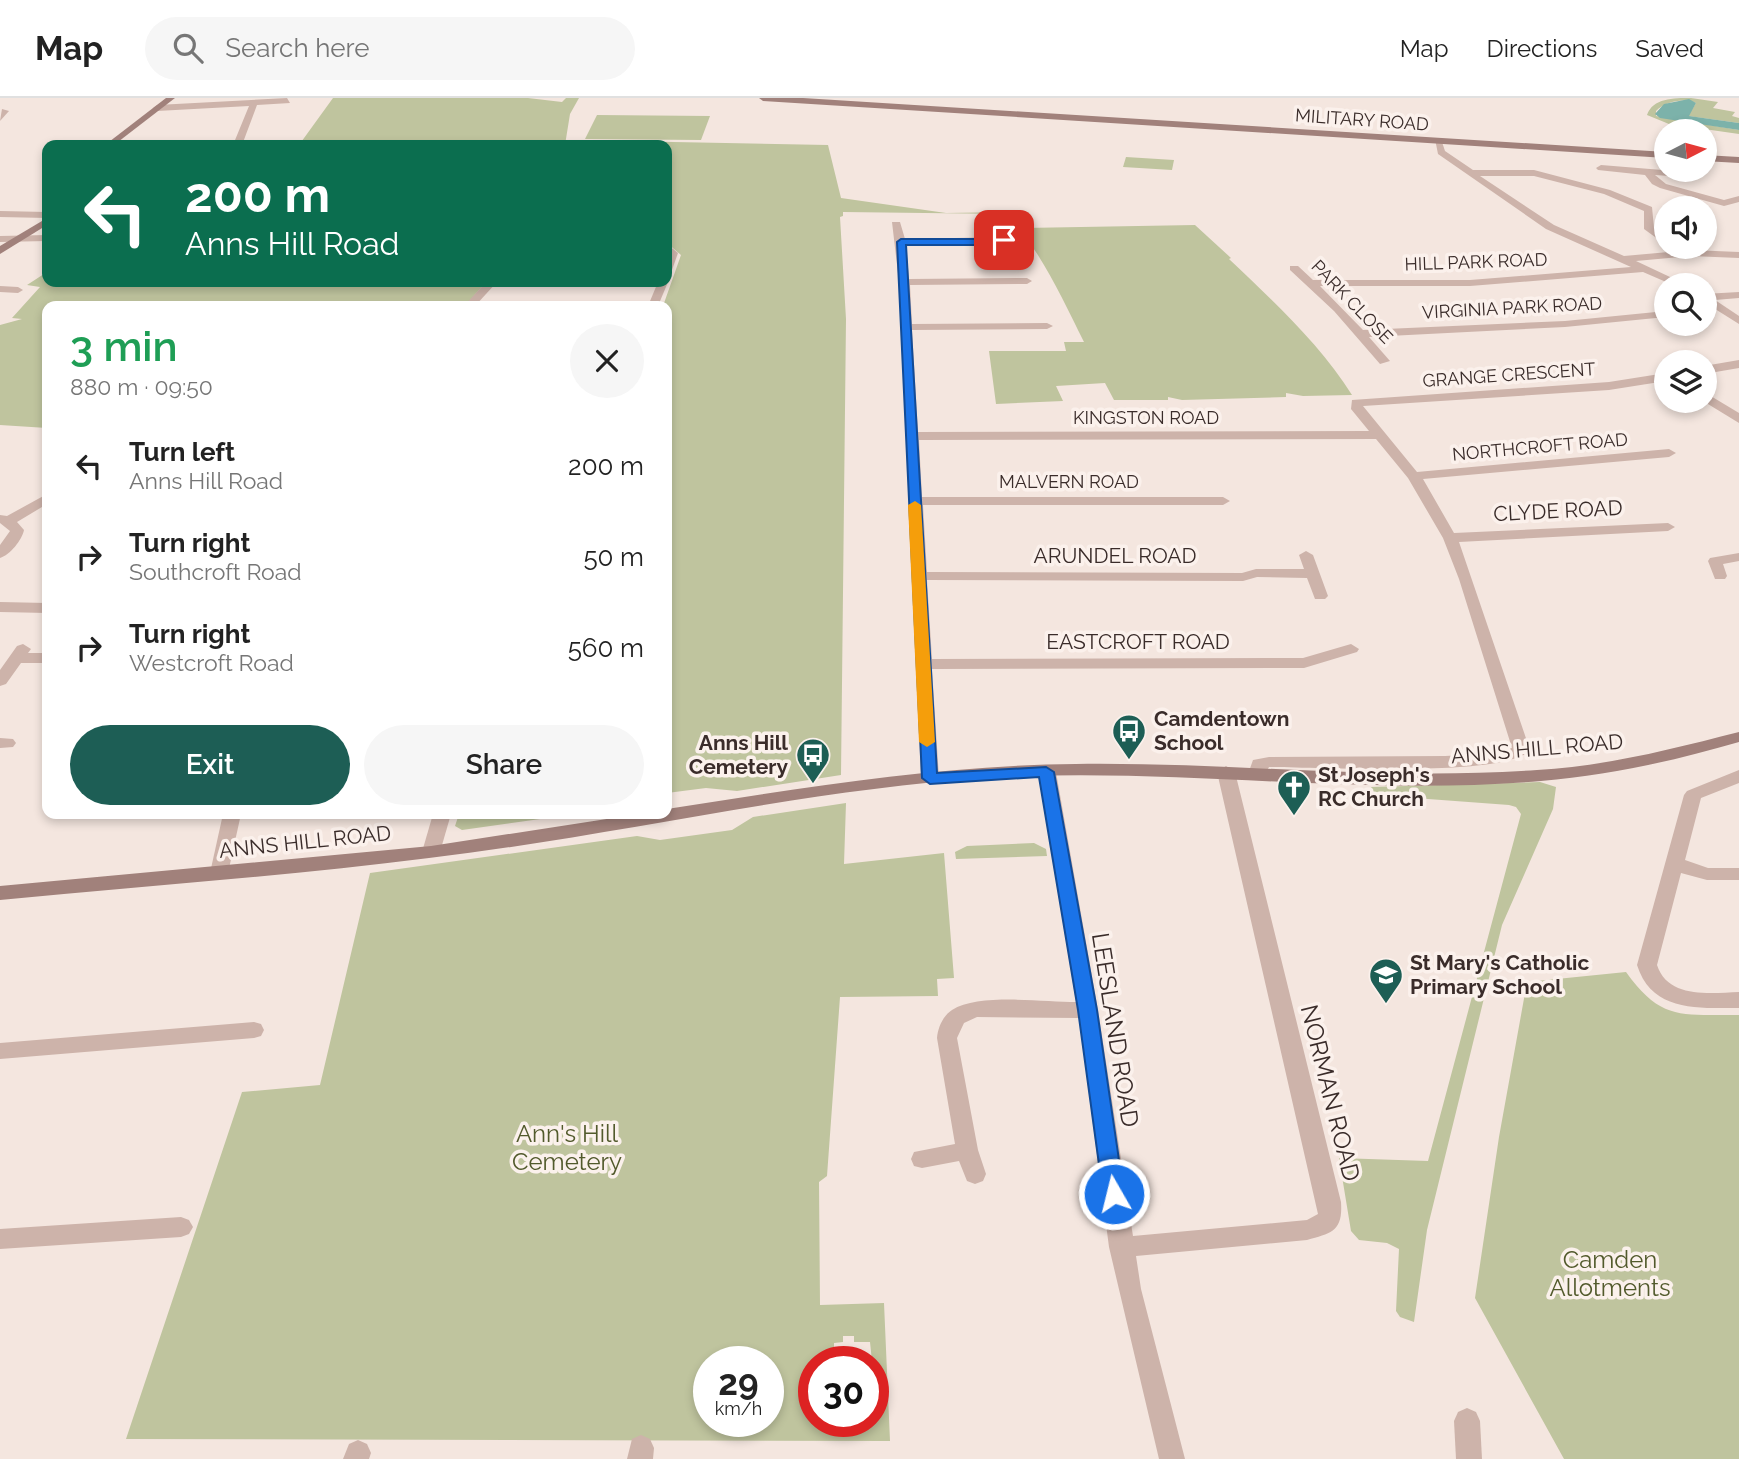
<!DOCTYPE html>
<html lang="en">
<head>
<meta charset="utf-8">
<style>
	body { margin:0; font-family:Raleway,sans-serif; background:#f6f6f6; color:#222; height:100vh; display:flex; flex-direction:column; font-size:26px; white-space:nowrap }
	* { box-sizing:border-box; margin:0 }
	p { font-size:23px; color:#767676 }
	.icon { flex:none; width:38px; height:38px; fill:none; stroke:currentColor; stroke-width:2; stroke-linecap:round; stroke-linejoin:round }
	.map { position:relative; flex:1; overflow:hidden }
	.side { position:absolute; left:42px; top:203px; width:630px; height:518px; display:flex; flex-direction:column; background:#fff; border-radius:14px; box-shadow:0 4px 10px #0003 }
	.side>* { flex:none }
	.top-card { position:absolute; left:42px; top:42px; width:630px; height:147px; border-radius:14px; box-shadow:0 4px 10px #0003; background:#0b6e4f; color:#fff; overflow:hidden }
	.needle { width:46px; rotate:84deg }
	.buttons { position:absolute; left:1654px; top:21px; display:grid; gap:14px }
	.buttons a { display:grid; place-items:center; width:63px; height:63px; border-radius:50%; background:#fff; box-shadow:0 4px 10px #0003; font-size:35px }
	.speed { position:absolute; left:693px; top:1248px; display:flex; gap:14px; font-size:35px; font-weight:700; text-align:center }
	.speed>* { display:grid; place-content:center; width:91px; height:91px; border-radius:50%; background:#fff; box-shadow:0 4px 10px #0003; line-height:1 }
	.speed small { font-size:18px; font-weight:400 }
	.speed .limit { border:10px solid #d22; background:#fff; color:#111 }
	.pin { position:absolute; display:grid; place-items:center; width:60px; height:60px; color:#fff; margin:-30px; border-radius:14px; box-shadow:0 4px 10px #0006 }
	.me { position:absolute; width:77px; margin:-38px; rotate:352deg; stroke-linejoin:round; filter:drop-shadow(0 0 5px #0008) }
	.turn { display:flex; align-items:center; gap:24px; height:147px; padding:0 28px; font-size:32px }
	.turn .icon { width:91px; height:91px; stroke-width:2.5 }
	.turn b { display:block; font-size:49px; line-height:60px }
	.round { display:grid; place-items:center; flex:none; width:74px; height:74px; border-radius:37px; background:#f6f6f6 }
	.headline { display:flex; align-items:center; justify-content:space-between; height:119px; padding:0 28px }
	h1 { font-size:42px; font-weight:600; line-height:52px; color:#1e9e55 }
	.cta { display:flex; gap:14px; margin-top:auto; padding:14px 28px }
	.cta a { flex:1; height:80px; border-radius:42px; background:#1d5e55; color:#fff; font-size:28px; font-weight:600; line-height:80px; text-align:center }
	.cta a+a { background:#f6f6f6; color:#222 }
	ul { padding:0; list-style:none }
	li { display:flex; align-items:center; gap:21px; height:91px; padding:0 28px }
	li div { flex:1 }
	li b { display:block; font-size:26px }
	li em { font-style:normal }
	header { display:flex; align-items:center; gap:42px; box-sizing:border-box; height:98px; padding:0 35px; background:#fff; border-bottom:2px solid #e0e0e0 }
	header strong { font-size:33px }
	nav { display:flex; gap:38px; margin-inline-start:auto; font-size:24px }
	.search { width:490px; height:63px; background:#f6f6f6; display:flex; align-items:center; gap:18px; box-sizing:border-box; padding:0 24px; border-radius:38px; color:#767676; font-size:26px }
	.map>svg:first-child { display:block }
</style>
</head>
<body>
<header>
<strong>Map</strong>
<div class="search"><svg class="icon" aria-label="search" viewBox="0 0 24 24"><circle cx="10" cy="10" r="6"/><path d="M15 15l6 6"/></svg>Search here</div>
<nav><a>Map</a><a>Directions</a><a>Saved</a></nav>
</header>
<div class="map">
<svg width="1739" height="1361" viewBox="0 0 1739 1361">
	<rect width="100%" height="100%" fill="#f4e6df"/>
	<g fill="#bfc49e" fill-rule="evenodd">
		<path d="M333,0h195l34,4 4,-4h13l-9,16 -5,31h-266z"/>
		<path d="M1691,0l27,4 -5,6 22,4 -3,4 7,2v5l-51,-7 8,-13c-12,-5 -30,-2 -40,8v5l83,14v4l-70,-10 -22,-9c6,-17 26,-17 44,-17z"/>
		<path d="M597,17l113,1 -9,24 -116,-1z"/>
		<path d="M570,42l258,5 13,53 105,15 65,-1 13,16 171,-3 36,33 -2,1c43,41 91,85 123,136l-49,1 -17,-3v4l-104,3 -14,-3v3h-54l-9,-17 -49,3 7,15 -67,3 -7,-53h77l-2,-9h20c-22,-44 -43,-91 -77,-128l-164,-2v4l-3,1 6,102 -5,456 -104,16 -31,-3 -39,5v-487h-4l18,-51 -14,-12v-98h-96z"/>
		<path d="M1126,59l48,3 -2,10 -49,-3z"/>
		<path d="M47,174v10h439l-21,24h-418v122l-47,-3v-100l22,-6 -10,-1 28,-31 -13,-2z"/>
		<path d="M1540,684l16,5 -3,22 -51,116 -75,305 -13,92 -14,-5 -4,-6 3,-62 -12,-6 -28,-3 -8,-9 -12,-73 89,3 93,-347 -5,-7 -7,-2 -135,-10 -3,-8z"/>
		<path d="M846,705l-2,61 100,-11 10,125 -17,1 1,17 -98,1 -13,179 -8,6 1,123 64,-2 6,138 -764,-2 116,-347 78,-7 50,-212 267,-37 23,4 72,-10 21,-13zM843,1238h11v6h16l3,29 4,1v4l-4,1v19l5,1 1,16 -6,1v7h-59v-59h20v-19l9,-1zM709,1264h59v59h-59z"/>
		<path d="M459,716h117l-114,16 -7,-4z"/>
		<path d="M1034,745l12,6 1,7 -91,3 -1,-7 12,-6z"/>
		<path d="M1626,874c36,50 56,42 113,43v444h-175l-89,-161 24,-161 28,-155z"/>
	</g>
	<path fill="#7cb2aa" d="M1689,1l7,4 -7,13 50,7v7l-79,-12 -5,-4 9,-10z"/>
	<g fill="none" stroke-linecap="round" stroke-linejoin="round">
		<g fill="#cdb3aa" fill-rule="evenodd">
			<path d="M287,0l3,5 -33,2 -15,40h-9l16,-39 -92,5 -4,-3 4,-3z"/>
			<path d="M2,11l7,2 -9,10z"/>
			<path d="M1435,41h6l4,12 28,19h61l76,20 42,17 2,21 12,9v8l-22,-16v-18l-40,-17 -70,-18h-54l74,49 70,31 67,-6 48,2v6l-48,-2 -55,5 51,24h-14l-30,-13 -173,14h-150l43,44 202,-9 101,-10v6l-101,10 -196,10 21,24 -10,3 -46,-53 -44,-41v-4h8l15,14h157l161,-13 -85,-38 -108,-75z"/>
			<path d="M1601,67l86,7v4l-3,1 -29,-2 11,9 58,16 15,-4v6l-15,4 -64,-18 -8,-4 -7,-9 -47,-5 -2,-2z"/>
			<path d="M0,113l47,1v6l-47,-1z"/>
			<path d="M892,124h8l5,17 99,-2 5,3 -5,3 -98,2 3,34 118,-1 5,3 -5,3 -117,1 2,39 135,-1 6,3 -6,3 -135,1 6,102 451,-1 -18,-22 1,-9 257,-18 57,-9v8l-57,9 -246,16 54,66 252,-23 7,4 -7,4 -246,22 31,54 214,-10 7,4 -7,4 -209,11 71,208c-22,28 -219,17 -261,17l-6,11 -6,2 -9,-6 5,-14 16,-3 176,-1 37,-2 30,-6 -53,-169 -16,-41 -35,-60 -32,-39 -457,1 3,57h301l7,4 -7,4h-300l4,67 315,1 14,-4h48l-5,-14 7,-4 7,4 15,41 -3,3h-10l-8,-21 -50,-1 -14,4 -316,-1 5,79 371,-1 48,-14 8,5 -2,3 -53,16 -372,1 7,109 -3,4h-12l-3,-4 -22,-496z"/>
			<path d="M47,137v6l-47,1v-6z"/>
			<path d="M667,146l11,9 -6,17 -5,3z"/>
			<path d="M667,182l1,2 -10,24h-10l10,-24z"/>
			<path d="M486,184h11l-22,24h-11z"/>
			<path d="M0,188l18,1 5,3 -5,3 -18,-1z"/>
			<path d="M1739,194v6l-24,2 24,16v8l-35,-22v-8z"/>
			<path d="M1739,262v8l-35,6v-8z"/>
			<path d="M1704,294l35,21v10l-36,-22z"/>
			<path d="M47,396v10l-30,18 7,8c-2,10 -14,25 -24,28v-13l10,-14 -10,-8v-8l7,1z"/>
			<path d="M1739,455v8l-16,3 4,12 -2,3h-10l-7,-18 2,-3z"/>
			<path d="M0,504l47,1v10l-47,-1z"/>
			<path d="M23,546l8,5 -3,4h19v10h-26l-15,21 -6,2v-16l17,-24z"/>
			<path d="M0,640l13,1 3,4 -3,4 -13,1z"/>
			<path d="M1047,668l9,6 42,238 35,226 174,-16 11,-6 -101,-442 9,-6 9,6 106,430c2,29 -9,31 -34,38l-171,16 5,33 44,170h-26l-50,-212 -30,-229 -102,-1 -13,6 -7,15 21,112 8,24 -3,7 -8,3 -8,-3 -8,-20 -37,7 -8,-2 -3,-7 3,-7 41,-8 -18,-106c1,-11 6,-22 15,-28 27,-17 92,-8 124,-8l-38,-230z"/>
			<path d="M1739,672v13l-38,15 -16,62 23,8h31v12h-32l-26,-7 -24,92c11,34 53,28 82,27v16c-42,0 -87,4 -102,-43l47,-170 3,-4z"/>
			<path d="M223,716h18l-13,59 -2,5h-14l-2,-5z"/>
			<path d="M433,716h18l-11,38 -2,4h-14l-2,-4z"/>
			<path d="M254,924l7,2 3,6 -3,6 -7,2 -254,21v-16z"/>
			<path d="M181,1119l8,3 4,7 -4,7 -8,3 -181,12v-20z"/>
			<path d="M1467,1310l9,4 4,9 2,38h-26l-2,-38 4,-9z"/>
			<path d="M641,1337l9,4 4,9 -1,11h-26l5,-20z"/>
			<path d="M358,1342l9,4 4,9 -2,6h-26l6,-15z"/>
		</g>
		<g fill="#a1817b" fill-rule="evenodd">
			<path d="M166,0h9l-61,47h-9z"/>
			<path d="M759,0h44l863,54v6l-903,-57z"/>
			<path d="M1704,57l35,2v6l-35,-2z"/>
			<path d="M47,120v7l-47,29v-8z"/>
			<path d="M1739,634v10c-65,19 -130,33 -198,39 -185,16 -370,-15 -554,-3 -188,12 -371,58 -558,80 -142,18 -286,28 -429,42v-14l431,-40 208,-32h28v-5c136,-21 271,-44 409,-45 154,-2 307,17 461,6 70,-4 135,-21 202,-38z"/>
		</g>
	</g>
	<path fill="#1a73e8" stroke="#114b97" stroke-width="2" d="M1004,139l3,1v4l-16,3h-85l31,528 109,-6 8,5 43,238 27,184 -3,6 -7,3 -8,-3 -3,-6 -25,-184 -39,-233 -109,7 -8,-6 -25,-536 4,-3h90z"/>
	<path fill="#f59e0b" d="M915,403l6,4 14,237 -8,5 -8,-5 -11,-237z"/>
	<defs>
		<g id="bus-pin" transform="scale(1.75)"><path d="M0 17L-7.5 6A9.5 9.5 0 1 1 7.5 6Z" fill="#1d5e55" stroke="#fbf1ec"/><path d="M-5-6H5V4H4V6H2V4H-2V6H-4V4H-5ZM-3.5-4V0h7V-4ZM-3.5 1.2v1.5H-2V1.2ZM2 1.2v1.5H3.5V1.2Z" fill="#fff"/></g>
		<g id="church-pin" transform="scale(1.75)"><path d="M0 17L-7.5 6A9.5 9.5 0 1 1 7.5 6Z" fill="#1d5e55" stroke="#fbf1ec"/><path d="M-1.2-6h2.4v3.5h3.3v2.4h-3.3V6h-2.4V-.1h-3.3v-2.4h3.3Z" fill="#fff"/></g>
		<g id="school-pin" transform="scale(1.75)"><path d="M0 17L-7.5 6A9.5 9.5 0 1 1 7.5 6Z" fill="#1d5e55" stroke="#fbf1ec"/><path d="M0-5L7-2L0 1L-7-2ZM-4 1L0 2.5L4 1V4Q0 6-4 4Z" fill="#fff"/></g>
	</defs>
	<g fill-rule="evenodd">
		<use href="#bus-pin" x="1129" y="633"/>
		<use href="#bus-pin" x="813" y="657"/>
		<use href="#church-pin" x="1294" y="689"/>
		<use href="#school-pin" x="1386" y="877"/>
	</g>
	<g text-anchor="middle" stroke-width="7" stroke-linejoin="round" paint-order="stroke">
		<g font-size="18" fill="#3a2c2a" stroke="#fbf1ec">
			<text transform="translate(1362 22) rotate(4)" y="6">MILITARY ROAD</text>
			<text transform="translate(1476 164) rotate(-2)" y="6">HILL PARK ROAD</text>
			<text transform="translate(1352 204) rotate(46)" y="6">PARK CLOSE</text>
			<text transform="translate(1512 210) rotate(-3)" y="6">VIRGINIA PARK ROAD</text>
			<text transform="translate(1509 277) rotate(-4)" y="6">GRANGE CRESCENT</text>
			<text x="1146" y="326">KINGSTON ROAD</text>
			<text transform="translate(1540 349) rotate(-5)" y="6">NORTHCROFT ROAD</text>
			<text x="1069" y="390">MALVERN ROAD</text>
		</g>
		<g font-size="21" fill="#3a2c2a" stroke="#fbf1ec">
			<text transform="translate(1558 413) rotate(-3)" y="7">CLYDE ROAD</text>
			<text x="1115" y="465">ARUNDEL ROAD</text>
			<text x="1138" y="551">EASTCROFT ROAD</text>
			<text transform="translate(1537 651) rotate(-5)" y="7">ANNS HILL ROAD</text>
			<text transform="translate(305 744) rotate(-6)" y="7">ANNS HILL ROAD</text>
		</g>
		<g font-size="21" font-weight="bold" fill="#3a2c2a" stroke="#fbf1ec" text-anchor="start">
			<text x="1154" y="628">Camdentown<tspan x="1154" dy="24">School</tspan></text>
			<text x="788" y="652" text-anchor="end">Anns Hill<tspan x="788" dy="24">Cemetery</tspan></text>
			<text x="1318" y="684">St Joseph's<tspan x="1318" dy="24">RC Church</tspan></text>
			<text x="1410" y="872">St Mary's Catholic<tspan x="1410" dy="24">Primary School</tspan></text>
		</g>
		<g font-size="24" fill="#3a2c2a" stroke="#fbf1ec">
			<text transform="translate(1115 932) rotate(81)" y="8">LEESLAND ROAD</text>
			<text transform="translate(1330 995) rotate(76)" y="8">NORMAN ROAD</text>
		</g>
		<g font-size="24" fill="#525a2c" stroke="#fbf1ec">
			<text x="567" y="1044">Ann's Hill<tspan x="567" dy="28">Cemetery</tspan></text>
			<text x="1610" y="1170">Camden<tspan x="1610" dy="28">Allotments</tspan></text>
		</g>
	</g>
</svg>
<div class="buttons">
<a><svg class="needle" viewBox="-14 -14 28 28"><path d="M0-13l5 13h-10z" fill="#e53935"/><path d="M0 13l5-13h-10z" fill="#767676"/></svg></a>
<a><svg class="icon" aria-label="sound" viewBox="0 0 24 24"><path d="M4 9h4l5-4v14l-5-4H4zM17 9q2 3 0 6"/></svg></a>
<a><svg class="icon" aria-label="search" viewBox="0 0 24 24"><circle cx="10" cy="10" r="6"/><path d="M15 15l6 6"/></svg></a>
<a><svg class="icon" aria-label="layers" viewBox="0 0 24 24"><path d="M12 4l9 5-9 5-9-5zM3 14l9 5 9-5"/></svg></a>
</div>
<div class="speed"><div>29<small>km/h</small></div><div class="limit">30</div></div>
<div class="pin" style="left:1004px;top:142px;background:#d93025"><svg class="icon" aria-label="arrive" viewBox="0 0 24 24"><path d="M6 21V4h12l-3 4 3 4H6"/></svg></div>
<svg class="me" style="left:1114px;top:1096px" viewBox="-20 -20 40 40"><circle r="17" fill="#1a73e8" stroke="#fff" stroke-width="3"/><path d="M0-11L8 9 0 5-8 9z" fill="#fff"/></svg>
<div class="top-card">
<div class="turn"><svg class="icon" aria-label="left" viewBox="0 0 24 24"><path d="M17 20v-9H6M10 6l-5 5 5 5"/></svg><div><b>200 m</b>Anns Hill Road</div></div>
</div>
<section class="side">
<div class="headline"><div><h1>3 min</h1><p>880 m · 09:50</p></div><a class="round"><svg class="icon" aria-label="close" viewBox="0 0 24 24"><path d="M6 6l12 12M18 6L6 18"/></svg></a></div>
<ul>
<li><svg class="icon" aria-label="left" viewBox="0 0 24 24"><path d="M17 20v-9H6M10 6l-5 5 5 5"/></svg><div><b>Turn left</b><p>Anns Hill Road</p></div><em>200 m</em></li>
<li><svg class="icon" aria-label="right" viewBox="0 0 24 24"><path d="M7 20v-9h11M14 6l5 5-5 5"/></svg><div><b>Turn right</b><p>Southcroft Road</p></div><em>50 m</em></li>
<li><svg class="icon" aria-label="right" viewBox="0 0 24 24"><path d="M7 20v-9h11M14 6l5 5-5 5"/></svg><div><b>Turn right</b><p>Westcroft Road</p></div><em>560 m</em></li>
</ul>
<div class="cta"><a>Exit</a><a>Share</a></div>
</section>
</div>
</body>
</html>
